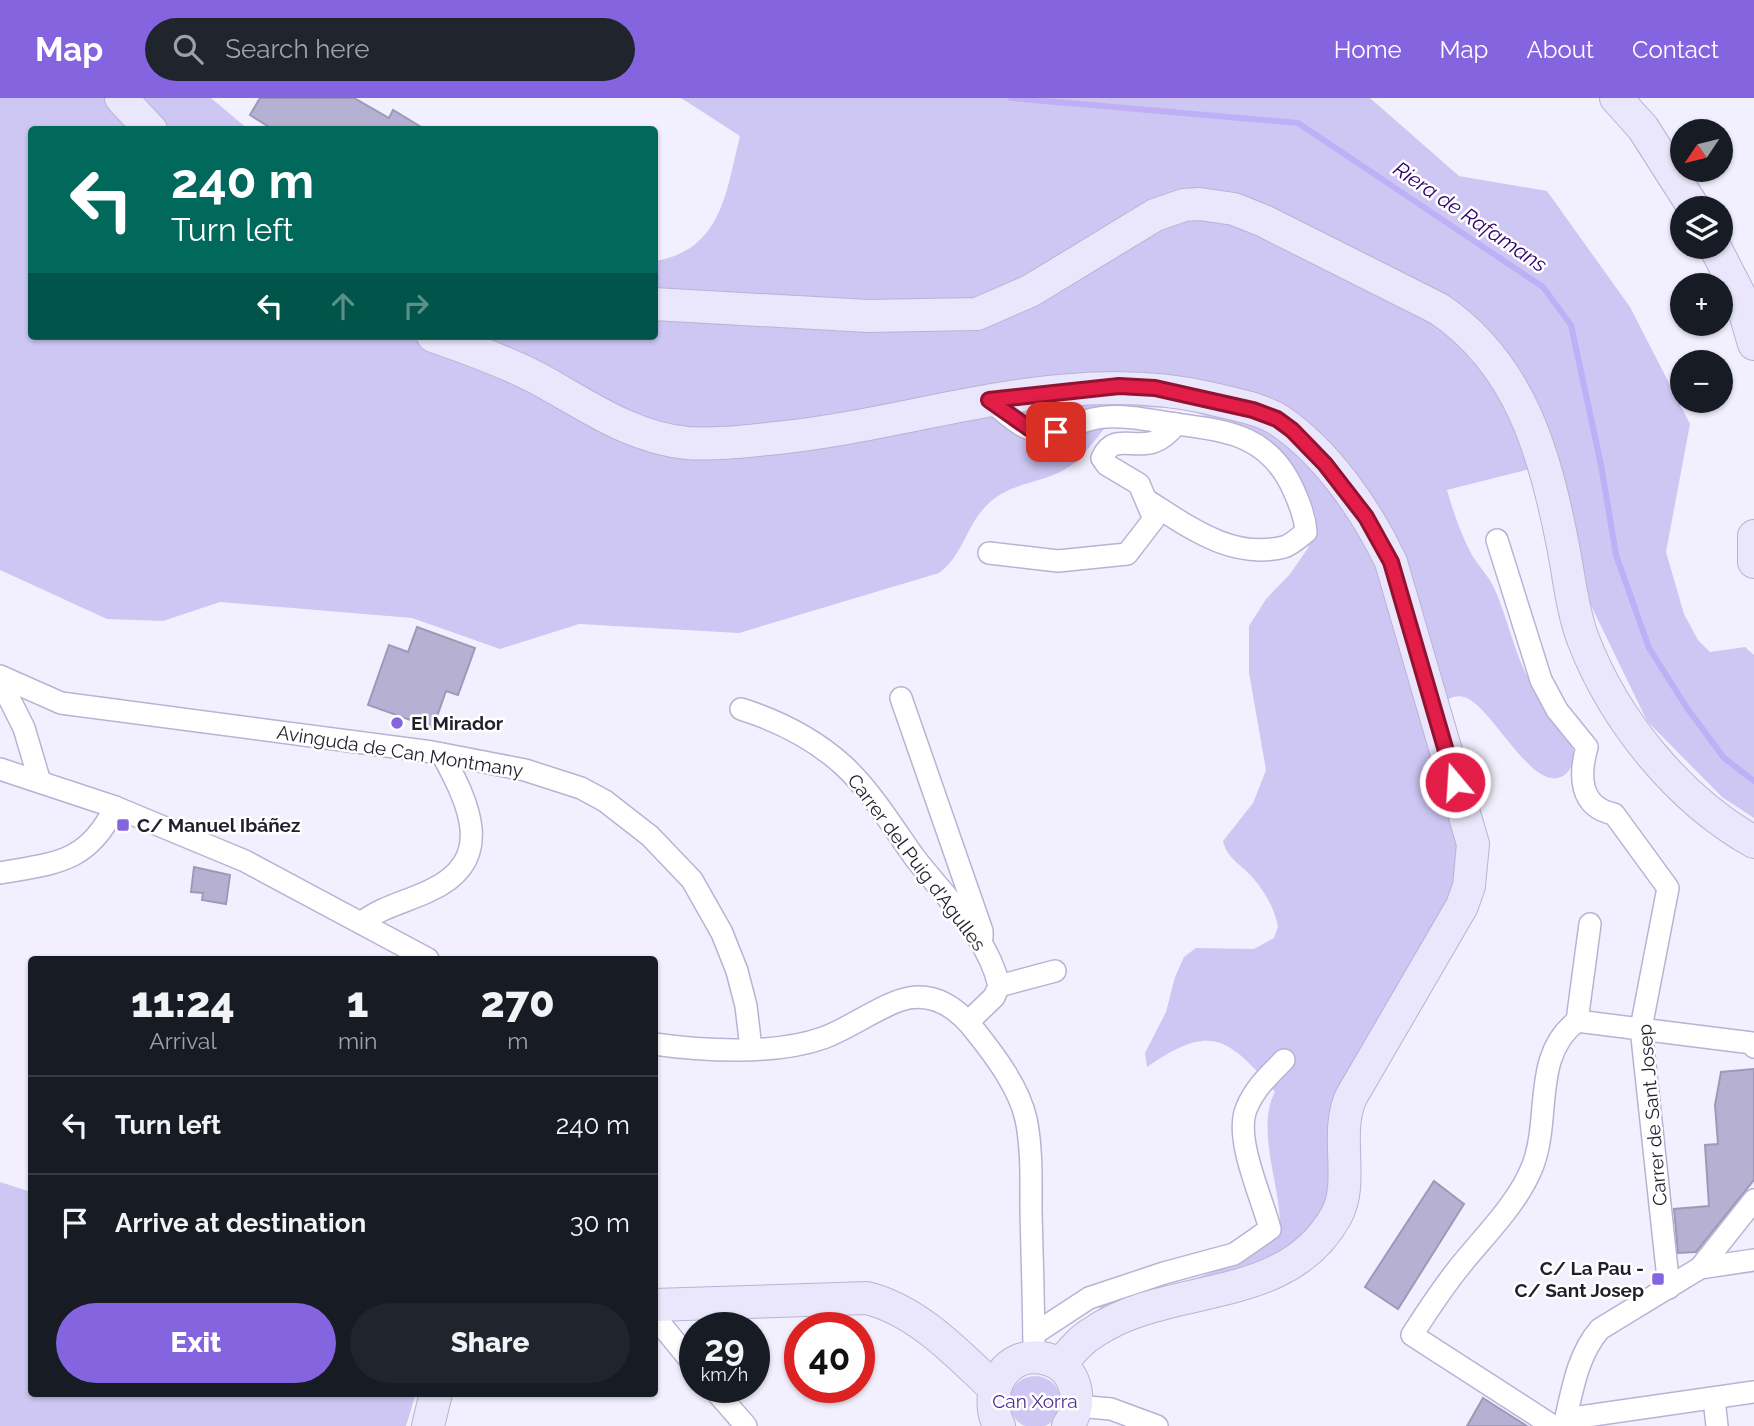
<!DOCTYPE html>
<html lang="en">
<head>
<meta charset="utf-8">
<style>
	body { margin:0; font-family:Raleway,sans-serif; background:#20242c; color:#f1f3f6; height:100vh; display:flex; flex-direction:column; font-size:26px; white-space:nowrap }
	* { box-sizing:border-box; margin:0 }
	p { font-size:23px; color:#9ea1a6 }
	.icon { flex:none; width:38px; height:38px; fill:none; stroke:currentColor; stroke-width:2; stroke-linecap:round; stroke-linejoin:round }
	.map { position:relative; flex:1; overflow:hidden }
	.sheet { position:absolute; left:28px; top:858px; width:630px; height:441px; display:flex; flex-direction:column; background:#171b24; border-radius:7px; box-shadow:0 2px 5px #0004 }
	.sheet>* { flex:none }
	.hud { position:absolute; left:28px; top:28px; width:630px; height:214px; border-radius:7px; box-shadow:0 2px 5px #0004; background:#00695c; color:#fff; overflow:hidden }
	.needle { width:46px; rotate:235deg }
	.buttons { position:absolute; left:1670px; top:21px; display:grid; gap:14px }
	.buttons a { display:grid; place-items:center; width:63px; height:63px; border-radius:50%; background:#171b24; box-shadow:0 2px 5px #0004; font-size:35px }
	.speed { position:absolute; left:679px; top:1214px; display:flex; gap:14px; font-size:35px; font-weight:700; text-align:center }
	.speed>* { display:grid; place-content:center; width:91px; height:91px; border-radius:50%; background:#171b24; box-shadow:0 2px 5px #0004; line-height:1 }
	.speed small { font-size:18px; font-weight:400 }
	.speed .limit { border:10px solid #d22; background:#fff; color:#111 }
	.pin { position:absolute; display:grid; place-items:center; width:60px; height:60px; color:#fff; margin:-30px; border-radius:14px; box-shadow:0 4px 10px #0006 }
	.me { position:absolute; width:77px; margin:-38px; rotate:342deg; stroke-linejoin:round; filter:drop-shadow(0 0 5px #0008) }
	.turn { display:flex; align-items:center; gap:24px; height:147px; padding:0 28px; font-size:32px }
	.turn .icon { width:91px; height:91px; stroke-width:2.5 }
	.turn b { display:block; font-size:49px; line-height:60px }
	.lanes { display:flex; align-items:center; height:66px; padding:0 28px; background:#0003; justify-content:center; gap:35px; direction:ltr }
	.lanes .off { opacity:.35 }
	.eta { display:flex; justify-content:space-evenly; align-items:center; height:119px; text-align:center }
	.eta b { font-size:42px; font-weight:800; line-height:49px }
	.primary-button { display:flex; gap:14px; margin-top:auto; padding:14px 28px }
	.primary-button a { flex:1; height:80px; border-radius:42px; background:#8564df; color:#fff; font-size:28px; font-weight:800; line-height:80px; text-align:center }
	.primary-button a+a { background:#20242c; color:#f1f3f6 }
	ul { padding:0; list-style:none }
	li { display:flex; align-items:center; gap:21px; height:98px; padding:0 28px; border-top:2px solid #363941 }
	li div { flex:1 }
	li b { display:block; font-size:26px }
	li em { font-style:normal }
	header { display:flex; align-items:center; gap:42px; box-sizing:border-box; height:98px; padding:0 35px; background:#8564df; color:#fff }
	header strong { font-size:33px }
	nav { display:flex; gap:38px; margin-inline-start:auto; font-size:24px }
	.search { width:490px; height:63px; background:#20242c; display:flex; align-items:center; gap:18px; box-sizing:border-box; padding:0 24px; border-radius:38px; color:#9ea1a6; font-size:26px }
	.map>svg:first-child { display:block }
</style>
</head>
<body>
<header>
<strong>Map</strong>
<div class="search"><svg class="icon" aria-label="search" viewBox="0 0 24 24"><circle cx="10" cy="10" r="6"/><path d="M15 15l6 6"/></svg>Search here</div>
<nav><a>Home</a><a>Map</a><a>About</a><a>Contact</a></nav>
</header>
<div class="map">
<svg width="1754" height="1328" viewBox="0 0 1754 1328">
	<rect width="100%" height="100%" fill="#f2f0fe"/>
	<g fill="#cec7f4">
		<path d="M0,0h211l37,31 -216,1v206h622l1,-75c67,-11 71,-69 85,-125l-59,-38h689l89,78 88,15 83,116 60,117 -24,128 18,62 14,26 12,12 35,-5 9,8v163l-32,-21 -75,-76 -64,-132 -29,-126 -107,27c6,21 14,45 25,65 7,12 18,22 23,35 14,32 19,64 37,95 10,18 39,48 42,68 1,8 -4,19 -11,23 -31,18 -71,-71 -99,-79 -9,-3 -17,3 -25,7l40,132 -123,280 -4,60 -97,120 -135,36 -22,-26c42,-12 167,-39 182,-80 1,-38 -25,-99 -5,-134 -47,-56 -65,-69 -128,-25l-2,-14 21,-41 9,-35 9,-20 12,-9 58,1 20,-11 4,-11c-3,-18 -13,-35 -25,-49 -11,-13 -26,-19 -30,-37l30,-38 13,-33 -17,-97v-47l17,-27 24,-25 18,-26 8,-32 -16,-40 -29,-35 -87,-33 -59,-1c-21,17 -35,45 -55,59 -25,18 -59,15 -82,38 -22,21 -25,52 -49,69l-200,60 -160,-9 -79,25 -88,-31 -192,-16 -57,19 -56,-2 -107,-49z"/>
		<path d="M0,1084l31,10 1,201h384l-10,33h-406z"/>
		<circle cx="1035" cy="1304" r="26"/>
	</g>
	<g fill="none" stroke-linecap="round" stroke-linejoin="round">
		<path stroke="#bdb0f6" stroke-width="6" d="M1011,0l287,25 245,164 28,38 30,140 15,90 33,93 38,60 37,50 30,23"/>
	</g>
	<g fill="#b6b1d2" stroke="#9e99b9" stroke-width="2">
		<path d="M260,0h94l35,20 4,-8 33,20h-152l-24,-15z"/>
		<path d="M417,529l58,21 -17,47 -12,-4 -13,37 -65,-23 21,-60 19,7z"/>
		<path d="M194,769l36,8 -4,29 -24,-4 1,-7 -12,-1z"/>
		<path d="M1754,971v111l-58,72 -18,1 -4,-44 35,-3 -4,-61 13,-1 -3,-39 6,-33z"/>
		<path d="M1434,1083l30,23 -66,105 -33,-22z"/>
		<path d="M1483,1300l44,28h-60z"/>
	</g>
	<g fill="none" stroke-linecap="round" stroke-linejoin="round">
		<g stroke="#b8b3d4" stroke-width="24">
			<g id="street">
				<path d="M989,302c12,9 30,27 44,30 31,5 46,-12 73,-13 23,-2 47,4 70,7 54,7 94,12 118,67 6,14 11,26 12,41 -6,5 -15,13 -22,15 -52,13 -95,-20 -136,-46"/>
				<path d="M1497,442l44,140 16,30 30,37c-8,28 -8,60 27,67l54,74 -27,140 28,260"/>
				<path d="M989,455l69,8 69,-7 27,-35 -15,-35 -32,-19 -5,-7c15,-34 44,7 74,-34"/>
				<path d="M0,578l61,27 371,49 93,18 56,18 24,13 45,35 42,44 30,53 15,38 9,35 5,42"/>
				<path d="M0,582l24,48 16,54"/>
				<path d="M901,600l81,233v7"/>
				<path d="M741,611c38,12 72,29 102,56 29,27 49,61 72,93 30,39 73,78 84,128l-5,11 -26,25"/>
				<path d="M0,671l115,38 130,54 183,98"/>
				<path d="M0,775c56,-10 88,-10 115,-66"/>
				<path d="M361,825c20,-16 45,-21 68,-32 68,-31 40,-87 13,-137"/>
				<path d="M999,888l56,-15"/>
				<path d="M1577,923l175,22 2,4"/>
				<path d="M654,946c50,7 121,11 169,-6 26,-9 62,-36 86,-40 29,-5 51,13 67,34 20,25 43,56 50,87 6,29 5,61 5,90 1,50 3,99 3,149"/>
				<path d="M1700,1170l54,-8"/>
				<path d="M654,1218l41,50"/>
				<path d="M1034,1236l55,-36 75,-25 70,-19 36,-25c-8,-32 -37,-92 -23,-122 8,-19 23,-33 37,-47"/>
				<path d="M713,1290l33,38"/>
				<path d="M1714,1301l3,27"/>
				<path d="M1077,1308l34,3 46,17"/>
				<path d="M1566,1321l188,-27"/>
				<path d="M1553,1328l-141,-91c16,-25 31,-48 49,-70 25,-31 58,-63 72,-100 18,-48 -1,-110 44,-144l13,-97"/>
				<path d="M1564,1328c8,-34 13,-71 36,-97l100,-61 54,-68"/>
			</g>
		</g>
		<g stroke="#b8b3d4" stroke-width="34">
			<g id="secondary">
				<path d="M121,0l30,32"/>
				<path d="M1616,0l27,30 51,80"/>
				<path d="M1715,149l25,49 14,48"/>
				<path d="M654,206l214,12 109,-2 53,-23 125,-76 29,-10 16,-1 34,5 30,12 175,88c81,55 106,144 124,237 6,30 9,64 20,93 31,81 95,160 171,203"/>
				<path d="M433,238c35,12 71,25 104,42 48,26 94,60 150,65 31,2 60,-2 90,-5 145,-15 286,-73 432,-40 23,6 51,10 71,23 47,32 87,90 111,141l82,282 -4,42 -7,20 -111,191c-17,37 4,86 -15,119 -50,91 -167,65 -242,116 -14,8 -24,21 -34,33"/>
				<path d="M1754,438v26"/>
				<path d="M654,1207l213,-7c51,13 90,55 127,90"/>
				<path d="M428,1328l8,-33"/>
				<path d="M999,1328c-17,-35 7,-78 48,-67 30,8 37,43 21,67"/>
			</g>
		</g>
		<use href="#street" stroke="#fff" stroke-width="21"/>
		<use href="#secondary" stroke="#eae6fb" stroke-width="32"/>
	</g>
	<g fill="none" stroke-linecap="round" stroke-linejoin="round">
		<g stroke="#92132f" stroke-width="18">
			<path id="route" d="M1056,334l-26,-3 -41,-29 130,-14 36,2 98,22 24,9 15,11 33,34 41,53 25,45 64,220"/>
		</g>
		<use href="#route" stroke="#e11d48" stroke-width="12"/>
	</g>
	<g fill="#8564df" stroke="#fff" stroke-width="2.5">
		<circle cx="397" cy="625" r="7"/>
		<rect x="116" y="720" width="14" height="14" rx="3.5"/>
		<rect x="1651" y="1174" width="14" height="14" rx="3.5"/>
	</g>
	<g text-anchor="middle" stroke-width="5" stroke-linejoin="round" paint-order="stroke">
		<g font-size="19" font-weight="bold" fill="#211f2b" stroke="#fff" text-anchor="start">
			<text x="411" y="632">El Mirador</text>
			<text x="137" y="734">C/ Manuel Ibáñez</text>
			<text x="1644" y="1177" text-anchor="end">C/ La Pau -<tspan x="1644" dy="22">C/ Sant Josep</tspan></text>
		</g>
		<g font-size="19" fill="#211f2b" stroke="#fff">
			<text transform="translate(400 653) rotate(9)" y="7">Avinguda de Can Montmany</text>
			<text transform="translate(917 764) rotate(53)" y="7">Carrer del Puig d'Agulles</text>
			<text transform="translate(1652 1017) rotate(-95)" y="7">Carrer de Sant Josep</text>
		</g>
		<g font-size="19" fill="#4d2e91" stroke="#fff">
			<text x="1035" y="1310">Can Xorra</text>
		</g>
		<g font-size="21" font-style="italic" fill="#31026c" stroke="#fff">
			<text transform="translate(1470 119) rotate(34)" y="7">Riera de Rafamans</text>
		</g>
	</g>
</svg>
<div class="buttons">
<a><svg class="needle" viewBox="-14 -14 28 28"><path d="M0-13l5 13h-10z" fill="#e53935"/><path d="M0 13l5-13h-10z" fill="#9ea1a6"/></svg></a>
<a><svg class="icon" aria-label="layers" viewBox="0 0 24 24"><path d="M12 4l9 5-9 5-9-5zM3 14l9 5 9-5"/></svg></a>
<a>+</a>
<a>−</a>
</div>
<div class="speed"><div>29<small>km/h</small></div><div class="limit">40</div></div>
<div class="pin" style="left:1056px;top:334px;background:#d93025"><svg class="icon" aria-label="arrive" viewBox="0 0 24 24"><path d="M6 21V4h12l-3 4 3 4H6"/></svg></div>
<svg class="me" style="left:1455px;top:684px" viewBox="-20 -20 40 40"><circle r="17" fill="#e11d48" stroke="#fff" stroke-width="3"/><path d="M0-11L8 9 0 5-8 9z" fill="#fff"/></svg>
<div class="hud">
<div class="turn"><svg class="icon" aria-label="left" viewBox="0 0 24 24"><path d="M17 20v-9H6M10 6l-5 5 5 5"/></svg><div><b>240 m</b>Turn left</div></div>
<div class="lanes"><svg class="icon" aria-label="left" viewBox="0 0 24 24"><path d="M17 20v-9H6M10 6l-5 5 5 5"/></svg><svg class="icon off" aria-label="ahead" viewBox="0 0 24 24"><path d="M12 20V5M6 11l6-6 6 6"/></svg><svg class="icon off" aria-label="right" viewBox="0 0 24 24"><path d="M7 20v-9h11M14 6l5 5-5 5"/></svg></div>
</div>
<section class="sheet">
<div class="eta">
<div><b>11:24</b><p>Arrival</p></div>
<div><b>1</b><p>min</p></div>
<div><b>270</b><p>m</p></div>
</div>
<ul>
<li><svg class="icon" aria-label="left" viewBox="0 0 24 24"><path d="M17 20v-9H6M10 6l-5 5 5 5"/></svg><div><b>Turn left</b></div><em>240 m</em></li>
<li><svg class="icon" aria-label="arrive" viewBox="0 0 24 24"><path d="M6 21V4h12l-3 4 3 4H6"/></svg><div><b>Arrive at destination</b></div><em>30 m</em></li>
</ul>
<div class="primary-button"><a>Exit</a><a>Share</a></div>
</section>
</div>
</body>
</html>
